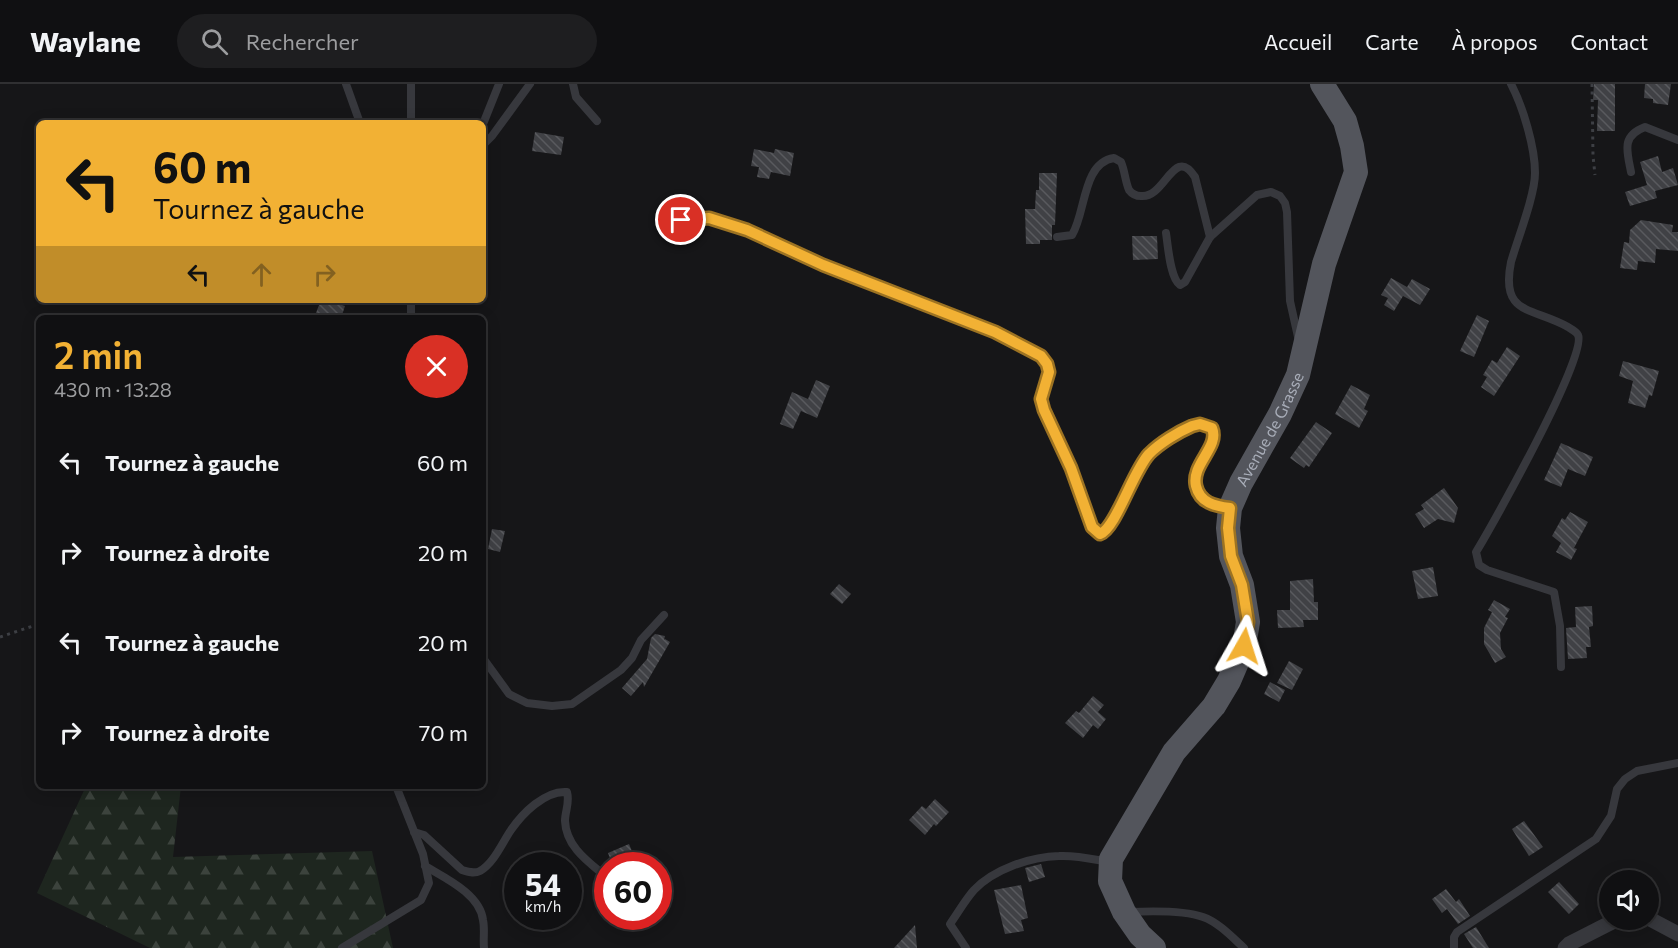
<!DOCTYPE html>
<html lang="fr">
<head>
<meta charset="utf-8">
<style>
	body { margin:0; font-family:Commissioner,sans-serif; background:#1e1e20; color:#f1f3f6; height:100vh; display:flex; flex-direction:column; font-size:22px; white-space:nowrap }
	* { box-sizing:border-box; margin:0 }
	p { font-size:20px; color:#9c9d9f }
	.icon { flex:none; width:33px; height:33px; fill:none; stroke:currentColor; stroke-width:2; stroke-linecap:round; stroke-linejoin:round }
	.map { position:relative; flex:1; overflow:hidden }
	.panel { position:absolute; left:36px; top:231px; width:450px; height:474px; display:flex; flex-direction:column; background:#101012; border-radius:9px; box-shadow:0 3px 15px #0003,0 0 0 2px #303032 }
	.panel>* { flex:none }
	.top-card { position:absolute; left:36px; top:36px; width:450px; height:183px; border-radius:9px; box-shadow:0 3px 15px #0003,0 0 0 2px #303032; background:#f2b134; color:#111; overflow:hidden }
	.buttons { position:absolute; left:1599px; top:786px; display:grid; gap:12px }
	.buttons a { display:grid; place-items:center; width:60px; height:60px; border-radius:50%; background:#101012; box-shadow:0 3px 15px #0003,0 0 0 2px #303032; font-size:30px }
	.speed { position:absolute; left:504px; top:768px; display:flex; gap:12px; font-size:30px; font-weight:700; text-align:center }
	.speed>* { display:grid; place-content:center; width:78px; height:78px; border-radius:50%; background:#101012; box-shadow:0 3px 15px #0003,0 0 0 2px #303032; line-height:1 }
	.speed small { font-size:15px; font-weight:400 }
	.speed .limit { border:9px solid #d22; background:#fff; color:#111 }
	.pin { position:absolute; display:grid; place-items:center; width:51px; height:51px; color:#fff; margin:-26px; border:3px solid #fff; border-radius:50%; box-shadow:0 2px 6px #0007 }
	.me { position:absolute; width:66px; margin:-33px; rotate:6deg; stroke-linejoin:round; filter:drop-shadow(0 0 4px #0008) }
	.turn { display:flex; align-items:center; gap:21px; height:126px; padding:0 18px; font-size:27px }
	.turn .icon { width:78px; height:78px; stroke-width:2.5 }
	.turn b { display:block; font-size:42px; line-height:51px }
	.lanes { display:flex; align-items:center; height:57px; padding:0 18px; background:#0003; justify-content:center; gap:30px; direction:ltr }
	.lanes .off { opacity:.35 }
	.round { display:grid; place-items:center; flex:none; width:63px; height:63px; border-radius:32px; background:#1e1e20 }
	.overview { display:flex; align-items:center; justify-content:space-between; height:102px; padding:0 18px }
	h1 { font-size:36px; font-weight:600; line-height:45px; color:#f2b134 }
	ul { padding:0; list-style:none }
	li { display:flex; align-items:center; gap:18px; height:90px; padding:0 18px }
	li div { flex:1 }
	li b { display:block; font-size:22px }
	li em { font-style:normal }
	header { display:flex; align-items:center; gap:36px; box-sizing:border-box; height:84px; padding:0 30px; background:#101012; border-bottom:2px solid #303032 }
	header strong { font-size:28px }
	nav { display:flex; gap:33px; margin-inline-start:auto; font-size:21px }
	.search { width:420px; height:54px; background:#1e1e20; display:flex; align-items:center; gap:15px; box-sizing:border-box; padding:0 21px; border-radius:33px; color:#9c9d9f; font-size:22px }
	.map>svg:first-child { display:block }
</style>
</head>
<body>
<header>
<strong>Waylane</strong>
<div class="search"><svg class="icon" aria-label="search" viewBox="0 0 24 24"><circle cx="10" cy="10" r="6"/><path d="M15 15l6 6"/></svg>Rechercher</div>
<nav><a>Accueil</a><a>Carte</a><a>À propos</a><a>Contact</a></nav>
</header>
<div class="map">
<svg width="1678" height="864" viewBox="0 0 1678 864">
	<defs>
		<pattern id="forest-firs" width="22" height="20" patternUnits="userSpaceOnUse" patternTransform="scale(1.5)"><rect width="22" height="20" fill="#1e261f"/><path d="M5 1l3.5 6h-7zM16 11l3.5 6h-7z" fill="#3c433d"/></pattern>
		<pattern id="building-back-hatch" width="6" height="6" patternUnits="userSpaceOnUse" patternTransform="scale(1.5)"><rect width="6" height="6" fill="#404145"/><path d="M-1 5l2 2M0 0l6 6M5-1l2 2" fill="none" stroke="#595a5e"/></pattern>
	</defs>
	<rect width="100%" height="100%" fill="#161618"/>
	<path fill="url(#forest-firs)" d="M86,702h95l-8,71 199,-6 21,97h-243l-113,-55z"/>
	<g fill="url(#building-back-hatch)">
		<path d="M1594,0h21v47h-18l1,-31h-5z"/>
		<path d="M1645,0h26l-3,21 -15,-2v-4l-9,-1z"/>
		<path d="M535,48l29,5 -3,18 -29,-4z"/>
		<path d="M754,65l20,4 1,-4 19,4 -4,23 -19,-4 -2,7 -12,-2 2,-10 -8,-1z"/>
		<path d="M1658,72l4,16 11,-4 5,17 -23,6 2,7 -27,8 -5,-14 22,-7 -7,-23z"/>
		<path d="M1039,89h18l-2,52h-3v15h-12v4h-14l-1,-35h10l1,-19h3z"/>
		<path d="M1641,136l32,5 -1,7h6v19l-22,-2 -1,14 -17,-2 -1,9 -17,-2 4,-26 5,1 1,-13z"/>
		<path d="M1132,152h25l1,23 -25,1z"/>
		<path d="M1391,194l16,9 5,-8 18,10 -10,16 -17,-9 -9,15 -10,-6 4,-7 -7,-3z"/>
		<path d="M321,216h19l-1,4 6,2 -4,12 -9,-3 -1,3h-17z"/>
		<path d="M1477,231l12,6 -15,36 -14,-6z"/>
		<path d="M1507,263l13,9 -26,40 -13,-9 6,-10 -4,-2 9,-15 5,3z"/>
		<path d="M1623,277l36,10 -7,25 -3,-1 -4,13 -17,-5 5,-22 -14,-5z"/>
		<path d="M816,296l14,6 -13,32 -16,-7 -8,18 -13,-5 12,-32 16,7z"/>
		<path d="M1351,301l19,10 -6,14 4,2 -9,17 -24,-14z"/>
		<path d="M1316,338l16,11 -23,34 -3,-2 -2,3 -14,-10z"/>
		<path d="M1561,359l32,14 -8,19 -17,-7 -7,18 -17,-7z"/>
		<path d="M1444,404l14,20 -4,15 -16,-4 -14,9 -9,-14 9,-5 -3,-4z"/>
		<path d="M1570,428l18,10 -14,26 3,1 -6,11 -15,-8 5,-9 -9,-7 10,-18 3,2z"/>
		<path d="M492,445l13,2 -5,21 -12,-3z"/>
		<path d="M1433,483l5,29 -20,3 -6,-28z"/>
		<path d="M1313,495l1,23h4v18h-15l1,7 -26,1 -1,-18h13v-29z"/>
		<path d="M839,500l12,10 -9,10 -12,-10z"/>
		<path d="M1494,516l16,9 -5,8 3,1 -8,15 1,16 5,8 -11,6 -11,-19v-16l8,-16 -4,-2z"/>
		<path d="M1592,522l1,20 -4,1 2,20h-5l1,11 -19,1 -2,-31 10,-1 -1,-20z"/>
		<path d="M655,550l10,2 -1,4 1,-1 5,3 -26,45 -1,-5 -12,14 -9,-8 25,-29 4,-21z"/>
		<path d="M1289,577l14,8 -11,21 -15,-7z"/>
		<path d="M1270,598l15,8 -6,12 -15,-8z"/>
		<path d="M1093,612l11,9 -6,7 8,7 -8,10 -5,-4 -10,13 -18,-15 11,-12 3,2z"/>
		<path d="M935,715l14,13 -13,14 -2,-2 -9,11 -16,-15 13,-14 4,3z"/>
		<path d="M1524,737l19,26 -14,9 -17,-27z"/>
		<path d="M629,760l9,22h-25l-5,-13z"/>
		<path d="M1041,780l4,13 -16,5 -4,-14z"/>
		<path d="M1559,798l20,22 -10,10 -21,-22z"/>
		<path d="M1021,801l7,33 -7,2 3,11 -19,3 -11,-44z"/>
		<path d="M1446,805l10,13 3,-3 11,17 -12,8 -11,-15 -5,4 -10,-14z"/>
		<path d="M915,841l2,23h-23z"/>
		<path d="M1476,843l13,21h-16l-9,-14z"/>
	</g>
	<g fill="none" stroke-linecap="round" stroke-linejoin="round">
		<g stroke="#3d3f44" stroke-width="3" stroke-dasharray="3 4.5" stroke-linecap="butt">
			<path d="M1592,0l1,72 2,19"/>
			<path d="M0,553l39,-13"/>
		</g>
		<g stroke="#37383d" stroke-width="8">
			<path d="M346,0l14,39"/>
			<path d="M411,0v39"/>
			<path d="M573,0l3,13 21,24"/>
			<path d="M1511,0c12,23 24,63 24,89 0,22 -17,65 -24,89 -11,54 22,45 57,65 3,2 8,4 10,8 10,20 -86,191 -102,217l3,13 8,5 67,22 6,34 1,41"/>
			<path d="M483,40l16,-40"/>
			<path d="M483,61l9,-9 38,-52"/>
			<path d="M1631,88c-4,-21 -10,-36 14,-45l33,13"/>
			<path d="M674,141l7,-4 28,-3 38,12 76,35 172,67 46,24 6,8 2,8 -8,27 3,11 26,58 22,59 8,7c15,-6 34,-63 48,-79 8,-9 20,-15 30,-22 10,-7 22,-12 34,-5 8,20 -23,35 -15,62 4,13 19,16 31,18"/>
			<path d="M1166,149c2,13 4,45 14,52l5,-3 25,-45 47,-42 14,-3 9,4 5,7 2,9 3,89 8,36"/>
			<path d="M1057,153l15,-2c14,-22 10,-72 42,-77l7,4c4,9 4,19 8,28 3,4 7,6 12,6 24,3 33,-52 54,-19l15,60"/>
			<path d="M411,234v-18"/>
			<path d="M483,574l26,36 18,9 25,3 20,-2 49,-34 11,-12 9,-18 23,-25"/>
			<path d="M414,748l10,3 38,35c6,2 12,4 18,1 14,-8 22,-28 31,-41 11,-16 34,-40 56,-38 3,11 -2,19 -2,29 1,25 22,40 39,54"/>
			<path d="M425,782c20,12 55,28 58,54 2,9 0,18 1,28"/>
			<path d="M1129,828c21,-1 54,-2 74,5 15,5 30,21 41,31"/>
			<path d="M342,864l79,-48 8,-17 -6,-29 -27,-68"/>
			<path d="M966,864l-16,-24c8,-11 15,-24 24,-34 20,-21 56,-33 85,-34 17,-1 33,3 50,6"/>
			<path d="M1454,864v-11l3,-5 139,-93 15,-23 6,-27 8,-10 12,-8 41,-8"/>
		</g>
		<g stroke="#37383d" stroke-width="15">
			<path d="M1648,834l30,16"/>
			<path d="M1565,864l4,-4 47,-24"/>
		</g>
		<path stroke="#53555c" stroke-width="24" id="s1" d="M1154,864l-14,-13 -16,-23 -14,-31 1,-22 63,-107 40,-46 15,-25 15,-35 4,-24 -6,-37 -11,-29 -3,-28 2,-20 11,-25 39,-69 18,-39 26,-111 32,-92 -4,-26 -7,-25 -23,-37"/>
	</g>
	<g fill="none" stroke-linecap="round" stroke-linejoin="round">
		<g stroke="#9d7322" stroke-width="15">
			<path id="route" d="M681,136l28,-2 38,12 76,35 172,67 46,24 6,8 2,8 -8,27 3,11 27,58 21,59 8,7c16,-6 33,-63 49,-80 11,-11 29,-22 43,-28l8,-2 12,4c8,19 -21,36 -16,58 4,17 19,20 34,22l-2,20 3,28 11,29 6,37 -4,24"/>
		</g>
		<use href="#route" stroke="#f2b134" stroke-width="10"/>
	</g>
	<g text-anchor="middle" stroke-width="6" stroke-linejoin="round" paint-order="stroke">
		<g font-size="16" fill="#a8adb8" stroke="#111113">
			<text dy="6" stroke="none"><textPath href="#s1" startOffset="585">Avenue de Grasse</textPath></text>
		</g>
	</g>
</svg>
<div class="buttons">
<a><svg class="icon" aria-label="sound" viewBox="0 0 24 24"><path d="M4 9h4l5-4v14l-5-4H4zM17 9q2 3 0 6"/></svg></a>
</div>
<div class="speed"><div>54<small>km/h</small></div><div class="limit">60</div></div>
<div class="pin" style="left:681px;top:136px;background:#d93025"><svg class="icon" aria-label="arrive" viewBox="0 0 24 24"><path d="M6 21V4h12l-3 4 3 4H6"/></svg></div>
<svg class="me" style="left:1244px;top:562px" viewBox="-20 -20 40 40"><path d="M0-17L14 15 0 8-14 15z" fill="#f2b134" stroke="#fff" stroke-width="4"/></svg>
<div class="top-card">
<div class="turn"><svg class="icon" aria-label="left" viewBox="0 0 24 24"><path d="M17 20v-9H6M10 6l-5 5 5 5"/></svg><div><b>60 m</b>Tournez à gauche</div></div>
<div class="lanes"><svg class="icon" aria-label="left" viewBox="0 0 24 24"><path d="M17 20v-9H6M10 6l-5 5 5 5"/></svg><svg class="icon off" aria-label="ahead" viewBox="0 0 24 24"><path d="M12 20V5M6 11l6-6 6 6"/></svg><svg class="icon off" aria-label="right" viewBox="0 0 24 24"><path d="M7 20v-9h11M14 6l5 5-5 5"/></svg></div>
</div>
<section class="panel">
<div class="overview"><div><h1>2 min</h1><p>430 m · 13:28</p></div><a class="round" style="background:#d93025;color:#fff"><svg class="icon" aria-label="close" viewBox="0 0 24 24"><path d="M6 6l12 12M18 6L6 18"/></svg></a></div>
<ul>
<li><svg class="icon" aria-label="left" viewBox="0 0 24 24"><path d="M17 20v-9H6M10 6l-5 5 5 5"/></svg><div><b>Tournez à gauche</b></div><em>60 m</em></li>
<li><svg class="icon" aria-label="right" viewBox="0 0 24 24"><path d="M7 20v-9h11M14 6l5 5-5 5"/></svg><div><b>Tournez à droite</b></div><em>20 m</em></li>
<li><svg class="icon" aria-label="left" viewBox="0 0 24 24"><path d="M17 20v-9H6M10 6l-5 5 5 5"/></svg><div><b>Tournez à gauche</b></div><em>20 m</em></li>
<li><svg class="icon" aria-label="right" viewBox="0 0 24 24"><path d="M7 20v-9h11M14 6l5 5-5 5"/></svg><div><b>Tournez à droite</b></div><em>70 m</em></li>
</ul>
</section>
</div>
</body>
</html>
